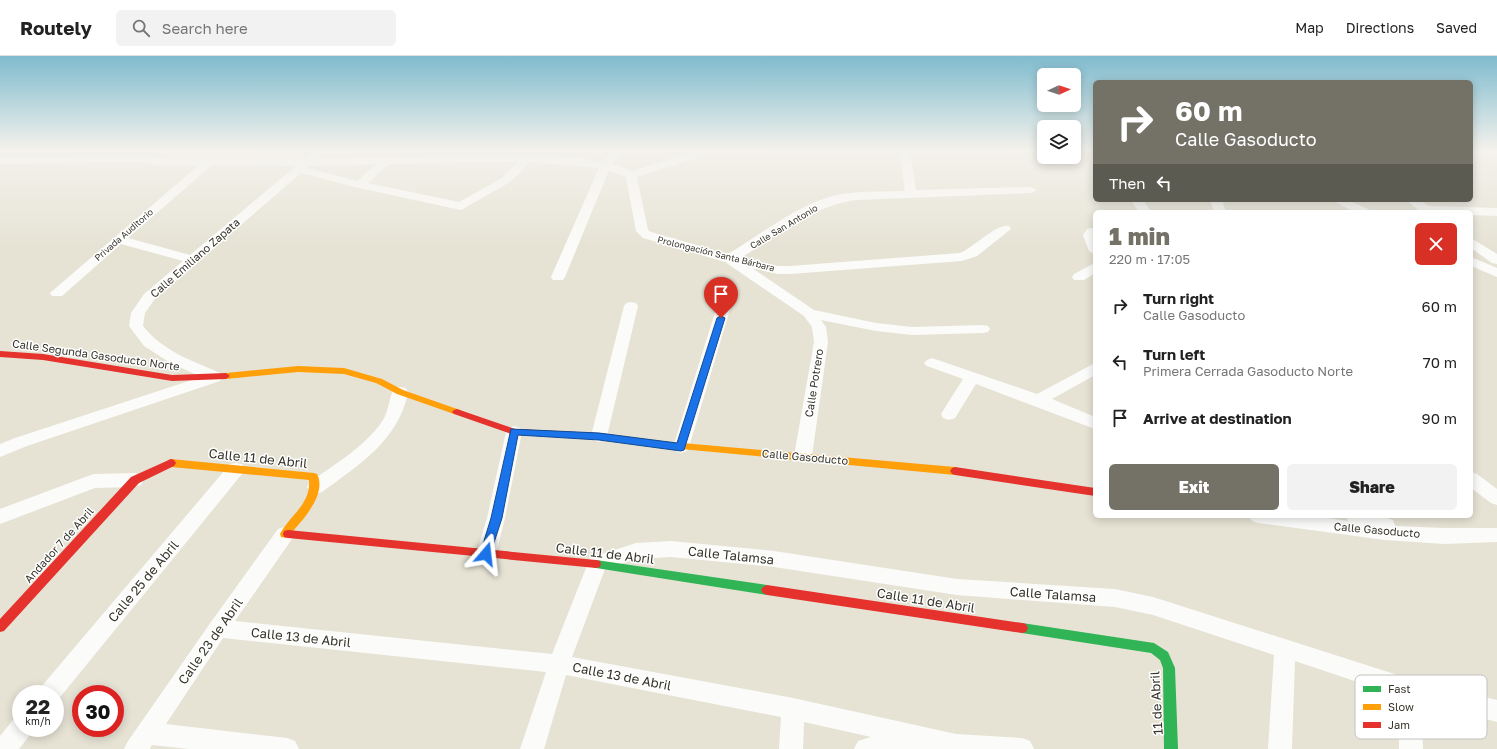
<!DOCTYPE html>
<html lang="en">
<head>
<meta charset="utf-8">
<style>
	body { margin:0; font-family:"Golos Text",sans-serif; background:#f2f2f2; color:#222; height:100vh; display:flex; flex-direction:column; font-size:15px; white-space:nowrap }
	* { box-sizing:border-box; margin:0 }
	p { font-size:13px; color:#767676 }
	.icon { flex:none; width:22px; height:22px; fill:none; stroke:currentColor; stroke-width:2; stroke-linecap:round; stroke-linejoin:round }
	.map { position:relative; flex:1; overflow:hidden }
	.panel { position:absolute; left:1093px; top:154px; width:380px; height:308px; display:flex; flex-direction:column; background:#fff; border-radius:6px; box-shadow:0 2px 10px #0003 }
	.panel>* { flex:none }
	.guide { position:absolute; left:1093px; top:24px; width:380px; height:122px; border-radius:6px; box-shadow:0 2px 10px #0003; background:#747266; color:#fff; overflow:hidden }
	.needle { width:26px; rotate:87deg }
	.controls { position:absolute; left:1037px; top:12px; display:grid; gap:8px }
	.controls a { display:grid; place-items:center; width:44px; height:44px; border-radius:6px; background:#fff; box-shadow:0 2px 10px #0003; font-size:20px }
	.speed { position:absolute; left:12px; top:629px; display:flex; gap:8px; font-size:20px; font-weight:700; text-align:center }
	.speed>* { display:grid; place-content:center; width:52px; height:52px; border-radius:50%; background:#fff; box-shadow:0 2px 10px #0003; line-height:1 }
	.speed small { font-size:10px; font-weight:400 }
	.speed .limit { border:6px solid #d22; background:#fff; color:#111 }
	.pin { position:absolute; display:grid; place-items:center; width:34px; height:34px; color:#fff; margin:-41px -17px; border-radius:50% 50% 50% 0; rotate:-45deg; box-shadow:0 0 4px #0007 }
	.pin .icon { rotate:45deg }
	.me { position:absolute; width:44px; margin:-22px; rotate:17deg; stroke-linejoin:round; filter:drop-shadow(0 0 3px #0008) }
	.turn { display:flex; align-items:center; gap:14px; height:84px; padding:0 16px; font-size:18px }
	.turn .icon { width:52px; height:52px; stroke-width:2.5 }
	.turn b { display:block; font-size:28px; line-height:34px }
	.then { display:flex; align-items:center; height:38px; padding:0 16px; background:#0003; gap:8px; font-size:15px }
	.round { display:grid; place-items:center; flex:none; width:42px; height:42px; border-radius:6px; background:#f2f2f2 }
	.head { display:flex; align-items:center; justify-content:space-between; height:68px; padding:0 16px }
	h1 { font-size:24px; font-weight:800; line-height:30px; color:#747266 }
	.primary-button { display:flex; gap:8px; margin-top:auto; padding:8px 16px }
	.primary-button a { flex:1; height:46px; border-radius:6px; background:#747266; color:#fff; font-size:16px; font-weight:800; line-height:46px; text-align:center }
	.primary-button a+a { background:#f2f2f2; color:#222 }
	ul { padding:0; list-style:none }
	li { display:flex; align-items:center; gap:12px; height:56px; padding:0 16px }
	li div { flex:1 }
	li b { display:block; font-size:15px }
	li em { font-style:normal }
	header { display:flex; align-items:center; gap:24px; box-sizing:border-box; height:56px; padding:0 20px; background:#fff; border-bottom:1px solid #e0e0e0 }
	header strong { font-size:19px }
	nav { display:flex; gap:22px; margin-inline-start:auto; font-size:14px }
	.search { width:280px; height:36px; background:#f2f2f2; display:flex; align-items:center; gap:10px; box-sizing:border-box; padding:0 14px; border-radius:6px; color:#767676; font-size:15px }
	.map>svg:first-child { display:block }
</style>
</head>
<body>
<header>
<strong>Routely</strong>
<div class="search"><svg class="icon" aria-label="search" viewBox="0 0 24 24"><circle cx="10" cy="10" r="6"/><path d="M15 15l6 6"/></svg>Search here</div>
<nav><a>Map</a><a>Directions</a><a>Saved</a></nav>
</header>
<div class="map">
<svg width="1497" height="693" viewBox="0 0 1497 693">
	<rect width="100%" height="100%" fill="#e6e3d5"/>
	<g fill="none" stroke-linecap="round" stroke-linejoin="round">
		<g fill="#fbfbf9" fill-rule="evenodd">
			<path d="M314,95h11l-8,8 211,-4 51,3 24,4 9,-11h11l-11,13 20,7 64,-20h16l-1,2 -74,24 11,53 3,2 77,22c32,-19 65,-46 101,-57 24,-7 51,-5 76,-6l-5,-37 4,-3 6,3 6,36 115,-3 6,3 -6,3 -176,7c-44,7 -77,34 -114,58l37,8h12l170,-13c13,-5 37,-30 49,-27l2,3 -34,27 -15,5 -172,13h-12l-26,-6 62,42 62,13 36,4 71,-2 5,1 2,3 -2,3 -5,1 -71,2 -36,-4 -55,-11 5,7 2,15 -16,114 -3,4 -6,2 -6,-2 -3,-4 20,-114 -2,-15 -8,-11 -79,-54 -82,-24 -7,-7 -10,-54 -17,-7 -44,107 -2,3h-10l-2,-3 48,-109 -69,-6 -20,20 -49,28 -102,-22 -58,-15 -147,127 -9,13 -2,13c21,26 48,34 77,47l3,4 -3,4 -193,65 -27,11v-13l15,-6 186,-61 -32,-15 -25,-16 -15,-20 2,-13 13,-19 39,-33 -62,-17 -59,52h-10l-2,-3 149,-128h-41l-20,-3 -138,2v-6l152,-2 5,2 10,1h137zM495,106h23l-16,16 -43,24 -91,-19 21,-19zM376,108l-19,17 -50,-13 3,-2zM212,109l84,1 -106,89 -62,-17z"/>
			<path d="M1486,95h11v6z"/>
			<path d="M1131,144h12l8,12h-12z"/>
			<path d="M1210,144h12l4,12h-12z"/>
			<path d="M1332,144h16l20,9 2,3h-16z"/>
			<path d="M1406,144h14l8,6 69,2v8l-26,-1v-3h-50z"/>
			<path d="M1091,172h4v27l-6,-4 -6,-16 4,-6z"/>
			<path d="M1471,182l26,16v10l-5,-1 -21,-15z"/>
			<path d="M1471,201l26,11v9l-26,-11z"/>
			<path d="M1095,207v10l-11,7h-10l-2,-3 2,-3z"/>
			<path d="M631,246l5,1 2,3 -31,130 -2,4 -6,2 -6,-2 -2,-4 33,-130 2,-3z"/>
			<path d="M724,246l5,1 2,3 -42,141 -2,4 -6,2 -6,-2 -2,-4 44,-141 2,-3z"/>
			<path d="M932,302l105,36 58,-31v12l-43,24 43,18v12l-119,-45 -21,34 -6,2 -6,-2 -2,-4 22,-35 -36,-13 -3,-3 3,-3z"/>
			<path d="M400,331l6,1 2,4c-9,48 -49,73 -86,100l-6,2 -6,-2 -3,-5 3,-5c25,-18 55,-35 73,-62 6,-10 6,-22 11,-32z"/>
			<path d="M514,370l6,2 2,4 -17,86 -9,36 -3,6 -7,2 -7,-2 -3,-6 11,-36 19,-86 2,-4z"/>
			<path d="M236,407l6,1 3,5 -3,5 -185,227 -2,1v-8h-17l3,-7 189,-223z"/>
			<path d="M1471,416l6,2 20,15v16l-6,-2 -20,-15z"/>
			<path d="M135,417l6,2 3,5 -3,5 -6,2 -40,1 -95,36v-15l88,-33 6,-2z"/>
			<path d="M1249,460h64l35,5 -2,-5h34l13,4 2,6 49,2h53v14l-53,2 -59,-4 -127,-17 -6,-2z"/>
			<path d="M285,471l7,2 2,5 -2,5 -57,82 317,33 38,-96 46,-15 35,-2 103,10 183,28 158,10 38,8 257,82 87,21v22l-76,-20 2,47h-24v-53l-104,-35 -3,88h-24l6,-94 -121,-40 -38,-8 -158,-12 -183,-28 -103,-10 -35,2 -31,10 -33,88 221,41 163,36 66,4 8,3 4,8h-180l4,-8 13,-4 -67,-15 -1,27h-24l2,-32 -215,-42 -22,74h-24l26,-77 -323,-34 -57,86 121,14 8,3 4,8h-110l-37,-4 -2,4h-26l4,-8 83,-119 67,-93z"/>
			<path d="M21,661v11h11l-3,8 -10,13h-19v-13l13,-16z"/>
		</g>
		<g fill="#30b455" fill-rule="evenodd">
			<path d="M596,504l171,25 4,2 2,3 -2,3 -4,2 -171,-27 -4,-1 -1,-3 1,-3z"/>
			<path d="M1022,567l132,20 14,9 7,16 3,81h-14l-1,-81 -3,-8 -9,-7 -129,-20 -4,-1 -2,-4 2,-4z"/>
		</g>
		<g fill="#ff9f0a" fill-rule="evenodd">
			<path d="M298,310l46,2 38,11 21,11 57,20 2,2 -2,2h-6l-57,-20 -21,-11 -32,-9 -46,-2 -72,7 -4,-3 4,-3z"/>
			<path d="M660,385l295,26 3,1 2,3 -2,3 -3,1 -295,-28 -3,-1 -2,-2 2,-2z"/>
			<path d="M171,403l143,14 3,1c10,19 -13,45 -25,58v5l-4,1 -7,-1 -1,-3c10,-19 31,-30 29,-54l-138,-13 -3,-1 -2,-3 2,-3z"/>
		</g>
		<g fill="#e5322d" fill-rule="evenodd">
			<path d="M0,295l43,3 129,21 54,-2 4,3 -4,3 -54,2 -129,-21 -43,-3z"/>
			<path d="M457,353l58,20 84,4 61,8 3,1 2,2 -2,2 -3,1 -61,-8 -85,-4 -60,-21 -2,-2 2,-2z"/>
			<path d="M171,403l3,1 2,3 -2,3 -35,17 -135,148 -4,1v-13l131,-142z"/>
			<path d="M955,411l140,21v8l-140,-21 -3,-1 -2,-3 2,-3z"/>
			<path d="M288,474l308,30 4,1 1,3 -1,3 -4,1 -308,-30 -4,-1 -1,-3 1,-3z"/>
			<path d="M767,529l255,38 4,1 2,4 -2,4 -4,1 -255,-38 -4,-2 -2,-3 2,-3z"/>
		</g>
	</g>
	<linearGradient id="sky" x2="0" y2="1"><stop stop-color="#7fbbce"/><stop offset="0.49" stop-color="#f4f2ec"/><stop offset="1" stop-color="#f4f2ec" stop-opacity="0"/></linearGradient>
	<rect width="1497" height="192" fill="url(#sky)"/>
	<path fill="#1a73e8" stroke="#114b97" d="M721,260l4,2 -41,132 -3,1 -82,-11 -81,-5 -16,83 -13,40h-7l-2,-4 11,-36 20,-89 88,4 78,10 40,-125z"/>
	<g text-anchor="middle" stroke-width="3" stroke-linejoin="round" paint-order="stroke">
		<g font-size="9" fill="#37352b" stroke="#fff">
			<text transform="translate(784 171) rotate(-31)" y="3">Calle San Antonio</text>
			<text transform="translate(124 179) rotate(-41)" y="3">Privada Auditorio</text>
			<text transform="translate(716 198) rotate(14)" y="3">Prolongación Santa Bárbara</text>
		</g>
		<g font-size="11" fill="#37352b" stroke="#fff">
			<text transform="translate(195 202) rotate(-41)" y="4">Calle Emiliano Zapata</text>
			<text transform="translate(96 299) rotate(8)" y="4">Calle Segunda Gasoducto Norte</text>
			<text transform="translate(814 327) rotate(-81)" y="4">Calle Potrero</text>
			<text transform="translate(805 401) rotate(5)" y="4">Calle Gasoducto</text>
			<text transform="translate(1377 474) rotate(5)" y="4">Calle Gasoducto</text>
			<text transform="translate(59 489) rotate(-48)" y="4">Andador 7 de Abril</text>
		</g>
		<g font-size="13" fill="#37352b" stroke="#fff">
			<text transform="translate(258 402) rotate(6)" y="5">Calle 11 de Abril</text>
			<text transform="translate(605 497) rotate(7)" y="5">Calle 11 de Abril</text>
			<text transform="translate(731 499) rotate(6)" y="5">Calle Talamsa</text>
			<text transform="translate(143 525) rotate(-50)" y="5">Calle 25 de Abril</text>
			<text transform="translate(1053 538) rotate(4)" y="5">Calle Talamsa</text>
			<text transform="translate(926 544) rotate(9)" y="5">Calle 11 de Abril</text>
			<text transform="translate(301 581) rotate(6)" y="5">Calle 13 de Abril</text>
			<text transform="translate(210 585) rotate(-55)" y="5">Calle 23 de Abril</text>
			<text transform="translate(622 620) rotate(11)" y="5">Calle 13 de Abril</text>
			<text transform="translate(1156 647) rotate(-93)" y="5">11 de Abril</text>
		</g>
	</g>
	<rect x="1355" y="619" width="132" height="64" rx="6" fill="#fff" stroke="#c3c2bf" stroke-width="1"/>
	<rect x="1363" y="630" width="18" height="6" fill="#30b455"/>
	<rect x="1363" y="648" width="18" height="6" fill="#ff9f0a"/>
	<rect x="1363" y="666" width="18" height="6" fill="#e5322d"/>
	<g font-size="11" fill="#37352b">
		<text x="1388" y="637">Fast</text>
		<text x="1388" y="655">Slow</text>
		<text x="1388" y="673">Jam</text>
	</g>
</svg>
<div class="controls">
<a><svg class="needle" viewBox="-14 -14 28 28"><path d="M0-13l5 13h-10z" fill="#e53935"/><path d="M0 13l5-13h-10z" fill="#767676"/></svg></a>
<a><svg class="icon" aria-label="layers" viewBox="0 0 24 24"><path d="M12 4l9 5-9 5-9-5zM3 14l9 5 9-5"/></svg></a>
</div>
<div class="speed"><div>22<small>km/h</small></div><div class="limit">30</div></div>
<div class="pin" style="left:721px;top:262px;background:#d93025"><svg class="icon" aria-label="arrive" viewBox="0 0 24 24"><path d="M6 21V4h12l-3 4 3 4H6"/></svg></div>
<svg class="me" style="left:486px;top:498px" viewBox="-20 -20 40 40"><path d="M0-17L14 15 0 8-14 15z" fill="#1a73e8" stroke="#fff" stroke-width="4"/></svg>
<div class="guide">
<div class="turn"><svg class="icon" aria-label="right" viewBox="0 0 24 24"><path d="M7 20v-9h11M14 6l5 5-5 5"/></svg><div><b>60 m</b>Calle Gasoducto</div></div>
<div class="then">Then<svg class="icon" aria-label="left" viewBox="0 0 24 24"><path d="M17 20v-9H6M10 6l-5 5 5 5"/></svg></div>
</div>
<section class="panel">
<div class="head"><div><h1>1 min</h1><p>220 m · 17:05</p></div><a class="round" style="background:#d93025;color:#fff"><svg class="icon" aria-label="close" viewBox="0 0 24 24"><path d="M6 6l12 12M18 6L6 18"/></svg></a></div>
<ul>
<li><svg class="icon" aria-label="right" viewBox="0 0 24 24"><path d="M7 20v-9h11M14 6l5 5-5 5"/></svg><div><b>Turn right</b><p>Calle Gasoducto</p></div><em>60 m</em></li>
<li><svg class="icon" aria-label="left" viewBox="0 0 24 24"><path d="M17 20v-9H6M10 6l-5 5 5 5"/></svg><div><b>Turn left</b><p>Primera Cerrada Gasoducto Norte</p></div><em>70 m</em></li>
<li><svg class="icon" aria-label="arrive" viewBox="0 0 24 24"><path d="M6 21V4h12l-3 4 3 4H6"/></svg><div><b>Arrive at destination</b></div><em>90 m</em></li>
</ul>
<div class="primary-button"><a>Exit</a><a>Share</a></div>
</section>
</div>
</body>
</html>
